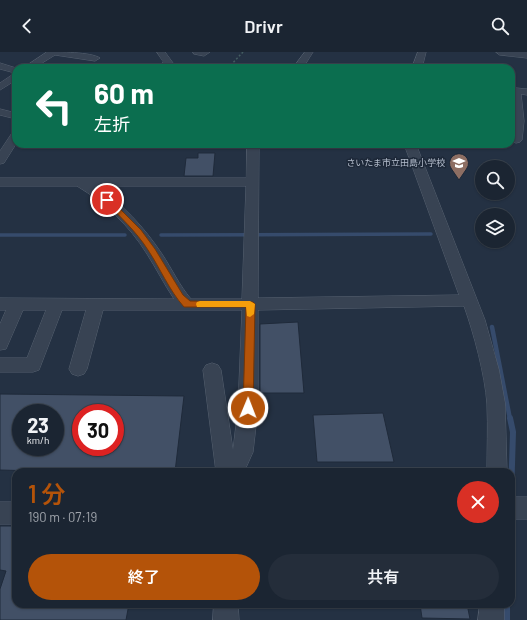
<!DOCTYPE html>
<html lang="ja">
<head>
<meta charset="utf-8">
<style>
	body { margin:0; font-family:Barlow,"Noto Sans JP",sans-serif; background:#242d3a; color:#f1f3f6; height:100vh; display:flex; flex-direction:column; font-size:15px; white-space:nowrap }
	* { box-sizing:border-box; margin:0 }
	p { font-size:13px; color:#a0a5ac }
	.icon { flex:none; width:22px; height:22px; fill:none; stroke:currentColor; stroke-width:2; stroke-linecap:round; stroke-linejoin:round }
	.map { position:relative; flex:1; overflow:hidden }
	.side { position:absolute; left:12px; top:416px; width:503px; height:140px; display:flex; flex-direction:column; background:#1b2532; border-radius:12px; box-shadow:0 1px 3px #0004,0 0 0 1px #39424d }
	.side>* { flex:none }
	.guide { position:absolute; left:12px; top:12px; width:503px; height:84px; border-radius:12px; box-shadow:0 1px 3px #0004,0 0 0 1px #39424d; background:#0b6e4f; color:#fff; overflow:hidden }
	.buttons { position:absolute; left:475px; top:108px; display:grid; gap:8px }
	.buttons a { display:grid; place-items:center; width:40px; height:40px; border-radius:50%; background:#1b2532; box-shadow:0 1px 3px #0004,0 0 0 1px #39424d; font-size:20px }
	.speed { position:absolute; left:12px; top:352px; display:flex; gap:8px; font-size:20px; font-weight:700; text-align:center }
	.speed>* { display:grid; place-content:center; width:52px; height:52px; border-radius:50%; background:#1b2532; box-shadow:0 1px 3px #0004,0 0 0 1px #39424d; line-height:1 }
	.speed small { font-size:10px; font-weight:400 }
	.speed .limit { border:6px solid #d22; background:#fff; color:#111 }
	.pin { position:absolute; display:grid; place-items:center; width:34px; height:34px; color:#fff; margin:-17px; border:2px solid #fff; border-radius:50%; box-shadow:0 1px 4px #0007 }
	.me { position:absolute; width:44px; margin:-22px; rotate:1deg; stroke-linejoin:round; filter:drop-shadow(0 0 3px #0008) }
	.turn { display:flex; align-items:center; gap:14px; height:84px; padding:0 16px; font-size:18px }
	.turn .icon { width:52px; height:52px; stroke-width:2.5 }
	.turn b { display:block; font-size:28px; line-height:34px }
	.round { display:grid; place-items:center; flex:none; width:42px; height:42px; border-radius:21px; background:#242d3a }
	.summary { display:flex; align-items:center; justify-content:space-between; height:68px; padding:0 16px }
	h1 { font-size:24px; font-weight:600; line-height:30px; color:#b45309 }
	.primary-button { display:flex; gap:8px; margin-top:auto; padding:8px 16px }
	.primary-button a { flex:1; height:46px; border-radius:24px; background:#b45309; color:#fff; font-size:16px; font-weight:600; line-height:46px; text-align:center }
	.primary-button a+a { background:#242d3a; color:#f1f3f6 }
	header { display:flex; justify-content:space-between; align-items:center; height:52px; padding:0 16px; background:#1b2532; font-size:18px; font-weight:600 }
	.map>svg:first-child { display:block }
</style>
</head>
<body>
<header><svg class="icon" aria-label="back" viewBox="0 0 24 24"><path d="M15 5l-7 7 7 7"/></svg>Drivr<svg class="icon" aria-label="search" viewBox="0 0 24 24"><circle cx="10" cy="10" r="6"/><path d="M15 15l6 6"/></svg></header>
<div class="map">
<svg width="527" height="568" viewBox="0 0 527 568">
	<rect width="100%" height="100%" fill="#243143"/>
	<g fill="none" stroke-linecap="round" stroke-linejoin="round">
		<g stroke="#364b6c" stroke-width="3.5">
			<path d="M0,183h125"/>
			<path d="M161,183l270,-1"/>
		</g>
		<path stroke="#364b6c" stroke-width="4.5" d="M492,275l18,92"/>
		<g stroke="#364b6c" stroke-width="6">
			<path d="M510,366l3,14 -2,65"/>
			<path d="M507,552v16"/>
		</g>
	</g>
	<g fill="#425066" stroke="#1f2a3a" fill-rule="evenodd">
		<path d="M198,101h17l-2,23h-29l2,-18h12z"/>
		<path d="M298,270l6,71h-44v-69z"/>
		<path d="M0,342l184,2 -9,76h-102l-73,-2zM21,361h34v34h-34zM81,361h34v34h-34z"/>
		<path d="M383,361l11,49h-77l-4,-47z"/>
		<path d="M0,474h16v78h113l-3,16h-126v-31l6,-18 -6,-1z"/>
		<path d="M420,552h47l3,15 -48,-1z"/>
	</g>
	<g fill="none" stroke-linecap="round" stroke-linejoin="round">
		<g stroke="#566170" stroke-width="1">
			<g id="minor">
				<path d="M47,0c12,0 44,0 53,6l-5,3 -40,-6 -21,13h-11z"/>
				<path d="M157,0h8l8,11 -5,5h-11l6,-6z"/>
				<path d="M193,0h17l-6,4 -10,-2z"/>
				<path d="M305,0h8l-10,16h-10z"/>
				<path d="M418,0h8l-4,16h-10z"/>
				<path d="M496,0h31v6l-27,-3z"/>
				<path d="M0,11l16,5v12l-16,10v-7l15,-10 -15,-4z"/>
				<path d="M516,36l11,1v6l-6,-1 3,27 -2,19 -2,2 -4,1 -5,-2 3,-20 -3,-30z"/>
				<path d="M0,57l16,4v6l-16,-4z"/>
				<path d="M16,80v12l-12,19 -4,1v-13l12,-18z"/>
				<path d="M247,92h12l-1,154 201,-3 -55,-151h12l69,176 14,50 6,33 2,69h-20c0,-22 1,-45 0,-68 -2,-29 -13,-70 -23,-98l-206,4v98l-5,44 -9,20h-28l-13,-102 3,-5 6,-2 6,2 3,5 12,80 5,-42 4,-98h-139l-16,59 -3,5 -6,2 -6,-2 -3,-5 17,-59h-24l-23,60 -6,2h-33v-14h27l19,-48h-23l-17,39 -6,1v-26l6,-14h-6v-12l174,1c-10,-15 -18,-31 -27,-45 -18,-29 -42,-51 -70,-68h-77v-8h246zM95,134h151l-4,113h-51c-12,-14 -19,-30 -29,-45 -18,-27 -40,-51 -67,-68z"/>
				<rect x="511" y="445" width="16" height="22"/>
				<rect x="0" y="450" width="16" height="22"/>
				<path d="M214,552h24l1,16h-26z"/>
				<path d="M480,552h24v16h-26z"/>
			</g>
		</g>
		<g stroke="#445d61" stroke-width="1.5" stroke-dasharray="2 2" stroke-linecap="butt">
			<path d="M231,13l20,3"/>
			<path d="M228,16l15,-16"/>
		</g>
		<use href="#minor" fill="#384353" fill-rule="evenodd"/>
	</g>
	<path fill="#b45309" stroke="#753606" d="M105,146h4l32,32 14,19 28,46 7,6 63,1 2,2 -2,104 -1,3 -4,2 -4,-2 -1,-3 3,-101h-62c-15,-17 -24,-39 -36,-57 -12,-19 -28,-33 -43,-49z"/>
	<path fill="#f59e0b" d="M200,249h50l5,3 -1,10 -4,3 -3,-1 -1,-9h-49l-1,-3 1,-2z"/>
	<defs>
		<g id="school-pin" transform="scale(1)"><path d="M0 17L-7.5 6A9.5 9.5 0 1 1 7.5 6Z" fill="#8d6e63" stroke="#1d2838"/><path d="M0-5L7-2L0 1L-7-2ZM-4 1L0 2.5L4 1V4Q0 6-4 4Z" fill="#fff"/></g>
	</defs>
	<g fill-rule="evenodd">
		<use href="#school-pin" x="459" y="111"/>
	</g>
	<g text-anchor="middle" stroke-width="3" stroke-linejoin="round" paint-order="stroke">
		<g font-size="9" fill="#b5becd" stroke="#1d2838" text-anchor="end">
			<text x="445" y="114">さいたま市立田島小学校</text>
		</g>
	</g>
</svg>
<div class="buttons">
<a><svg class="icon" aria-label="search" viewBox="0 0 24 24"><circle cx="10" cy="10" r="6"/><path d="M15 15l6 6"/></svg></a>
<a><svg class="icon" aria-label="layers" viewBox="0 0 24 24"><path d="M12 4l9 5-9 5-9-5zM3 14l9 5 9-5"/></svg></a>
</div>
<div class="speed"><div>23<small>km/h</small></div><div class="limit">30</div></div>
<div class="pin" style="left:107px;top:148px;background:#d93025"><svg class="icon" aria-label="arrive" viewBox="0 0 24 24"><path d="M6 21V4h12l-3 4 3 4H6"/></svg></div>
<svg class="me" style="left:248px;top:356px" viewBox="-20 -20 40 40"><circle r="17" fill="#b45309" stroke="#fff" stroke-width="3"/><path d="M0-11L8 9 0 5-8 9z" fill="#fff"/></svg>
<div class="guide">
<div class="turn"><svg class="icon" aria-label="left" viewBox="0 0 24 24"><path d="M17 20v-9H6M10 6l-5 5 5 5"/></svg><div><b>60 m</b>左折</div></div>
</div>
<section class="side">
<div class="summary"><div><h1>1 分</h1><p>190 m · 07:19</p></div><a class="round" style="background:#d93025;color:#fff"><svg class="icon" aria-label="close" viewBox="0 0 24 24"><path d="M6 6l12 12M18 6L6 18"/></svg></a></div>
<div class="primary-button"><a>終了</a><a>共有</a></div>
</section>
</div>
</body>
</html>
